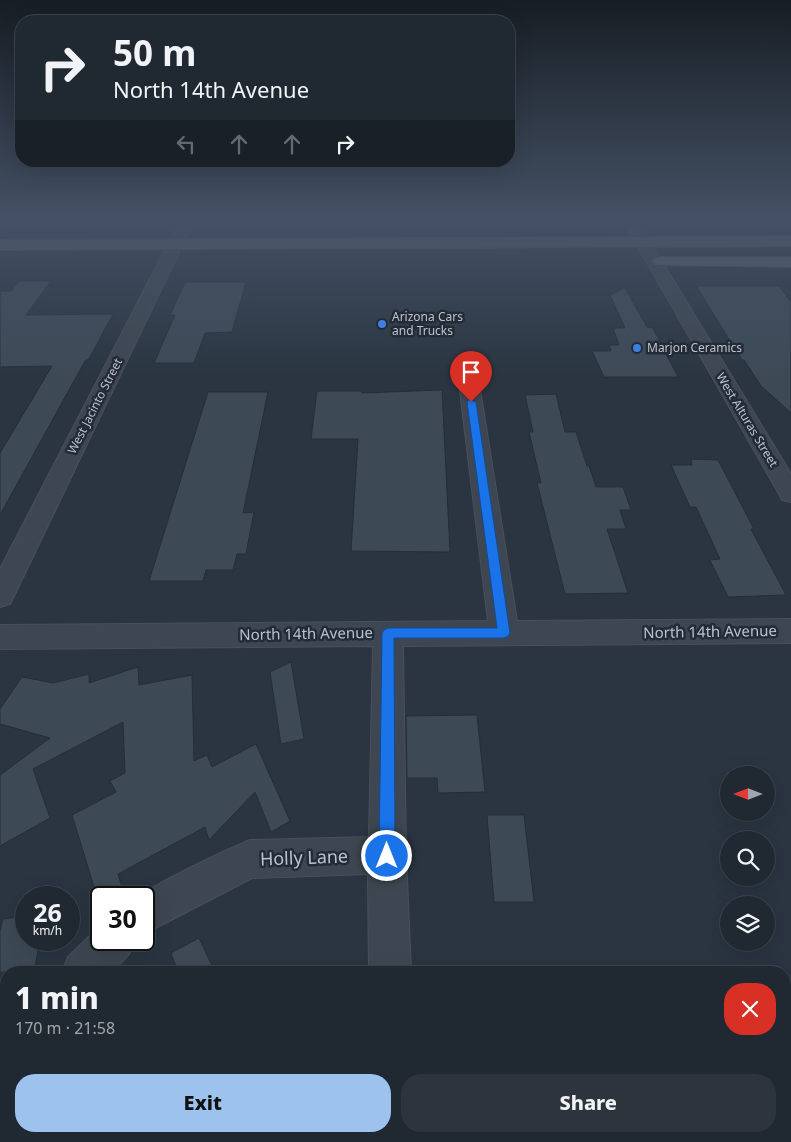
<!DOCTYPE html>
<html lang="en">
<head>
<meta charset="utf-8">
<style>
	body { margin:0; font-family:"Noto Sans",sans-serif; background:#2d343d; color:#f1f3f6; height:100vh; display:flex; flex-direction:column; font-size:19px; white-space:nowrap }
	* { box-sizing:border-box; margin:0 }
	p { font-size:16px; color:#a2a6ab }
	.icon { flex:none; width:28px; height:28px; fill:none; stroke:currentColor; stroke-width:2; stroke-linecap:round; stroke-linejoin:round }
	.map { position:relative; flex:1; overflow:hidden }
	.drawer { position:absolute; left:0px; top:966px; width:791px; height:176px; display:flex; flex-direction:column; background:#202831; border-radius:20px 20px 0 0; box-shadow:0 5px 20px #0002,0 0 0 1px #3d444d }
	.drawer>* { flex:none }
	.guide { position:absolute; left:15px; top:15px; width:500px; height:152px; border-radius:20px; box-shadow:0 5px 20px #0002,0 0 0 1px #3d444d; background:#202831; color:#f1f3f6; overflow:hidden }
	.needle { width:32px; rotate:270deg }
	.tools { position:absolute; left:720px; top:766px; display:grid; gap:10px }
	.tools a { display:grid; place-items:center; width:55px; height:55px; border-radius:50%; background:#202831; box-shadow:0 5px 20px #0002,0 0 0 1px #3d444d; font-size:25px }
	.speed { position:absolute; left:15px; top:886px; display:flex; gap:10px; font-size:25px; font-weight:700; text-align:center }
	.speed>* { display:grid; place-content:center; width:65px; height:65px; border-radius:50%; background:#202831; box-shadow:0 5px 20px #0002,0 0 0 1px #3d444d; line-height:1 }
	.speed small { font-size:12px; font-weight:400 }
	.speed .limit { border:2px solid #111; border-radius:8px; background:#fff; color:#111 }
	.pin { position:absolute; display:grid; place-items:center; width:42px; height:42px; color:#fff; margin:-51px -21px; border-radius:50% 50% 50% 0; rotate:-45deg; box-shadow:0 0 5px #0007 }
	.pin .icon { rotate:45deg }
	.me { position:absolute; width:55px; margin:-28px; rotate:0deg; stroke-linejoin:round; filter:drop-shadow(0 0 4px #0008) }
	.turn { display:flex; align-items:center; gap:18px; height:105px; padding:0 15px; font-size:22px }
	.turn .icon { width:65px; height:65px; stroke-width:2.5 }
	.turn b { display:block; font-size:35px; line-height:42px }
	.lanes { display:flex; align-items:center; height:48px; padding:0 15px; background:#0003; justify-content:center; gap:25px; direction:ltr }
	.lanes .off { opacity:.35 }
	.round { display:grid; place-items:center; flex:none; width:52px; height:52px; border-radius:20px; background:#2d343d }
	.overview { display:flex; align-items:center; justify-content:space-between; height:85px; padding:0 15px }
	h1 { font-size:30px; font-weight:800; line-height:38px }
	.primary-button { display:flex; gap:10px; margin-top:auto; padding:10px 15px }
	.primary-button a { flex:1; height:58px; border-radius:20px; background:#9dc2ee; color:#111; font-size:20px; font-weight:800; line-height:58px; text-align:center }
	.primary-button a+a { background:#2d343d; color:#f1f3f6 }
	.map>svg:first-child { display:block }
</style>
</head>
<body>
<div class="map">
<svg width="791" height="1142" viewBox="0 0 791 1142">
	<rect width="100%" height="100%" fill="#2a3541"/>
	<g fill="#3d4a56" stroke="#252e38">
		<path d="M19,281h32l-25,34 87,-1 -24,45 -4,2 -85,154v-62l52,-87 -52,1v-76h11z"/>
		<path d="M185,282h61l-14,50 -27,1 -11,30h-40l21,-48h-5z"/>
		<path d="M696,286h83l12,16v111l-30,-27 -17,-26h-2z"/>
		<path d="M625,288l22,39 6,1 25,49h-74l-12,-26h19l-2,-6h10l-6,-17h12l-15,-33z"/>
		<path d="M442,390l8,162 -99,-1 7,-112h-47l6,-48h45v2z"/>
		<path d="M208,392h60l-25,121 11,-1 -8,42h-9l-4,16h-27l-3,11h-54z"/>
		<path d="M556,394l9,38h11l11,34h2l7,21h27l8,23h-11l6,19h-19l21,64 -63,1 -28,-111h4l-12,-51h4l-8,-37z"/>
		<path d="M691,459l27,1 36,69h-3l35,66 -58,2 -18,-37 10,-1 -24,-52h-6l-19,-42h21z"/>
		<path d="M291,662l13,77 -23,5 -11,-72z"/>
		<path d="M138,667l1,18 53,-10 2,86 13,-6 5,12 44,-23 34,77 -19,11 -16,-40 -46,48 -4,-13 -87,47 4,13 -24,13 -26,-85 44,-23 -6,-11 15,-8 -2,-51 -90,47 17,49 -50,28v-71l50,-37 -50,-14v-15l22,-32 31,6 36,-9v9z"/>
		<path d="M477,715l8,77 -47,1 -1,-15h-30l-1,-62z"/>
		<path d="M487,815h37l10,87h-40z"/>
		<path d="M26,916v24h14l-6,32h-34v-42l3,-11z"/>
		<path d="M199,938l16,34h-37l-7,-19z"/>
	</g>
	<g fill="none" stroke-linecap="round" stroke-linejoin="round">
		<g stroke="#48505a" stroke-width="2">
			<g id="minor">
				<path d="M182,217h14l-182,379 -4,8 -10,3v-38z"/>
				<path d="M621,217h14l156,257v28l-9,-2 -3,-6z"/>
				<path d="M469,377l7,2 3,4 38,238 274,-2v24l-388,3 3,209 5,117h-42l-1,-98 -116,4 -108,56v-36h-10c38,-22 76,-41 116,-58l119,-3 4,-191 -373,3v-24l488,-4 -29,-238 3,-4z"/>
				<path d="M101,925v15h34l-6,14 -17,18h-50l6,-15z"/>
				<path d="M6,1112v24h24l-1,6h-29v-27z"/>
				<rect x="375" y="1136" width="48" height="6"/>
			</g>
		</g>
		<g stroke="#48505a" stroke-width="2">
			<g id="major">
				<path d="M791,236v10l-791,4v-10z"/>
				<path d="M660,257h131v10l-137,-2 -2,-3 2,-3z"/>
			</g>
		</g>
		<use href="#minor" fill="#3e4751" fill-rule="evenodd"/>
		<use href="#major" fill="#5c6670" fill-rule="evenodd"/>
	</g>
	<linearGradient id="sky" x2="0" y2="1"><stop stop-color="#171d24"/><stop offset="0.58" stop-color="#445165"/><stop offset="1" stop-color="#445165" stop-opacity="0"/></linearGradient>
	<rect width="791" height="377" fill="url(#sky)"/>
	<path fill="#1a73e8" stroke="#114b97" d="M468,400h3l5,2 34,231 -2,3 -4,2h-110l1,218 -2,5 -6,2 -5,-2 -3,-5 3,-223 2,-3 4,-2h109l-30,-226z"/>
	<g fill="#3f7fe0" stroke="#232c36" stroke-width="2">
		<circle cx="382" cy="324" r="5"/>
		<circle cx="637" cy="348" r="5"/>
	</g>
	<g text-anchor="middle" stroke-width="5" stroke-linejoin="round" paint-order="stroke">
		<g font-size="12" fill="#bbc2cb" stroke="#232c36" text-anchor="start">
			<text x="392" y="321">Arizona Cars<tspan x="392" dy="14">and Trucks</tspan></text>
			<text x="647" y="352">Marjon Ceramics</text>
		</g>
		<g font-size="12" fill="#bbc2cb" stroke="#232c36">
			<text transform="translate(95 406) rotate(-63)" y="4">West Jacinto Street</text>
			<text transform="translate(747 420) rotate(59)" y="4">West Alturas Street</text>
		</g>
		<g font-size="15" fill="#bbc2cb" stroke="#232c36">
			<text transform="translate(710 632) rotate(-1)" y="5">North 14th Avenue</text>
			<text transform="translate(306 634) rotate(-1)" y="5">North 14th Avenue</text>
		</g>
		<g font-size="18" fill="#bbc2cb" stroke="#232c36">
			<text transform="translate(304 858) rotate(-2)" y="6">Holly Lane</text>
		</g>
	</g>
</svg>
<div class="tools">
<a><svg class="needle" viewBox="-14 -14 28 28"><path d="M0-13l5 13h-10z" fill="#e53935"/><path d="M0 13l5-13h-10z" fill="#a2a6ab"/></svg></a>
<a><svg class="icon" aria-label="search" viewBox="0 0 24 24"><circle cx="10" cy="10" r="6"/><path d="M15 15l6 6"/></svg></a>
<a><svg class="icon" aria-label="layers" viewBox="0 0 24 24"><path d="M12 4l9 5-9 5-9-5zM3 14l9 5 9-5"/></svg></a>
</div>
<div class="speed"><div>26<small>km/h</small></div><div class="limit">30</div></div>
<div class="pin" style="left:471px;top:402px;background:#d93025"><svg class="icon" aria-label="arrive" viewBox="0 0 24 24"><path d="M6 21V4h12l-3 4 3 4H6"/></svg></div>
<svg class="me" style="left:387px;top:856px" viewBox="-20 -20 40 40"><circle r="17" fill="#1a73e8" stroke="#fff" stroke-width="3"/><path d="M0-11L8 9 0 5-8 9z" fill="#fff"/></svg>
<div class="guide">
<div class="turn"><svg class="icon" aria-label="right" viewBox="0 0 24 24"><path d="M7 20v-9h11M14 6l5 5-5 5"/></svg><div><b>50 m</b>North 14th Avenue</div></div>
<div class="lanes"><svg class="icon off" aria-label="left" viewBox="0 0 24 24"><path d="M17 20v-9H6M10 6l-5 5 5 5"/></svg><svg class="icon off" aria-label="ahead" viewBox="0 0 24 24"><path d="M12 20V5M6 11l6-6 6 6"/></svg><svg class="icon off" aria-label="ahead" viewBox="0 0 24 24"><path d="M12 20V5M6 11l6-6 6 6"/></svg><svg class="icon" aria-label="right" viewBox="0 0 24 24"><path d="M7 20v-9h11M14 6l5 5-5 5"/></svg></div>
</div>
<section class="drawer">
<div class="overview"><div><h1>1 min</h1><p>170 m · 21:58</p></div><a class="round" style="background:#d93025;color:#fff"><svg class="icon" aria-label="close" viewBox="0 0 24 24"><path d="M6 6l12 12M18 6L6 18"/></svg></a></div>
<div class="primary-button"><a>Exit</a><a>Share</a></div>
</section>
</div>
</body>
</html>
